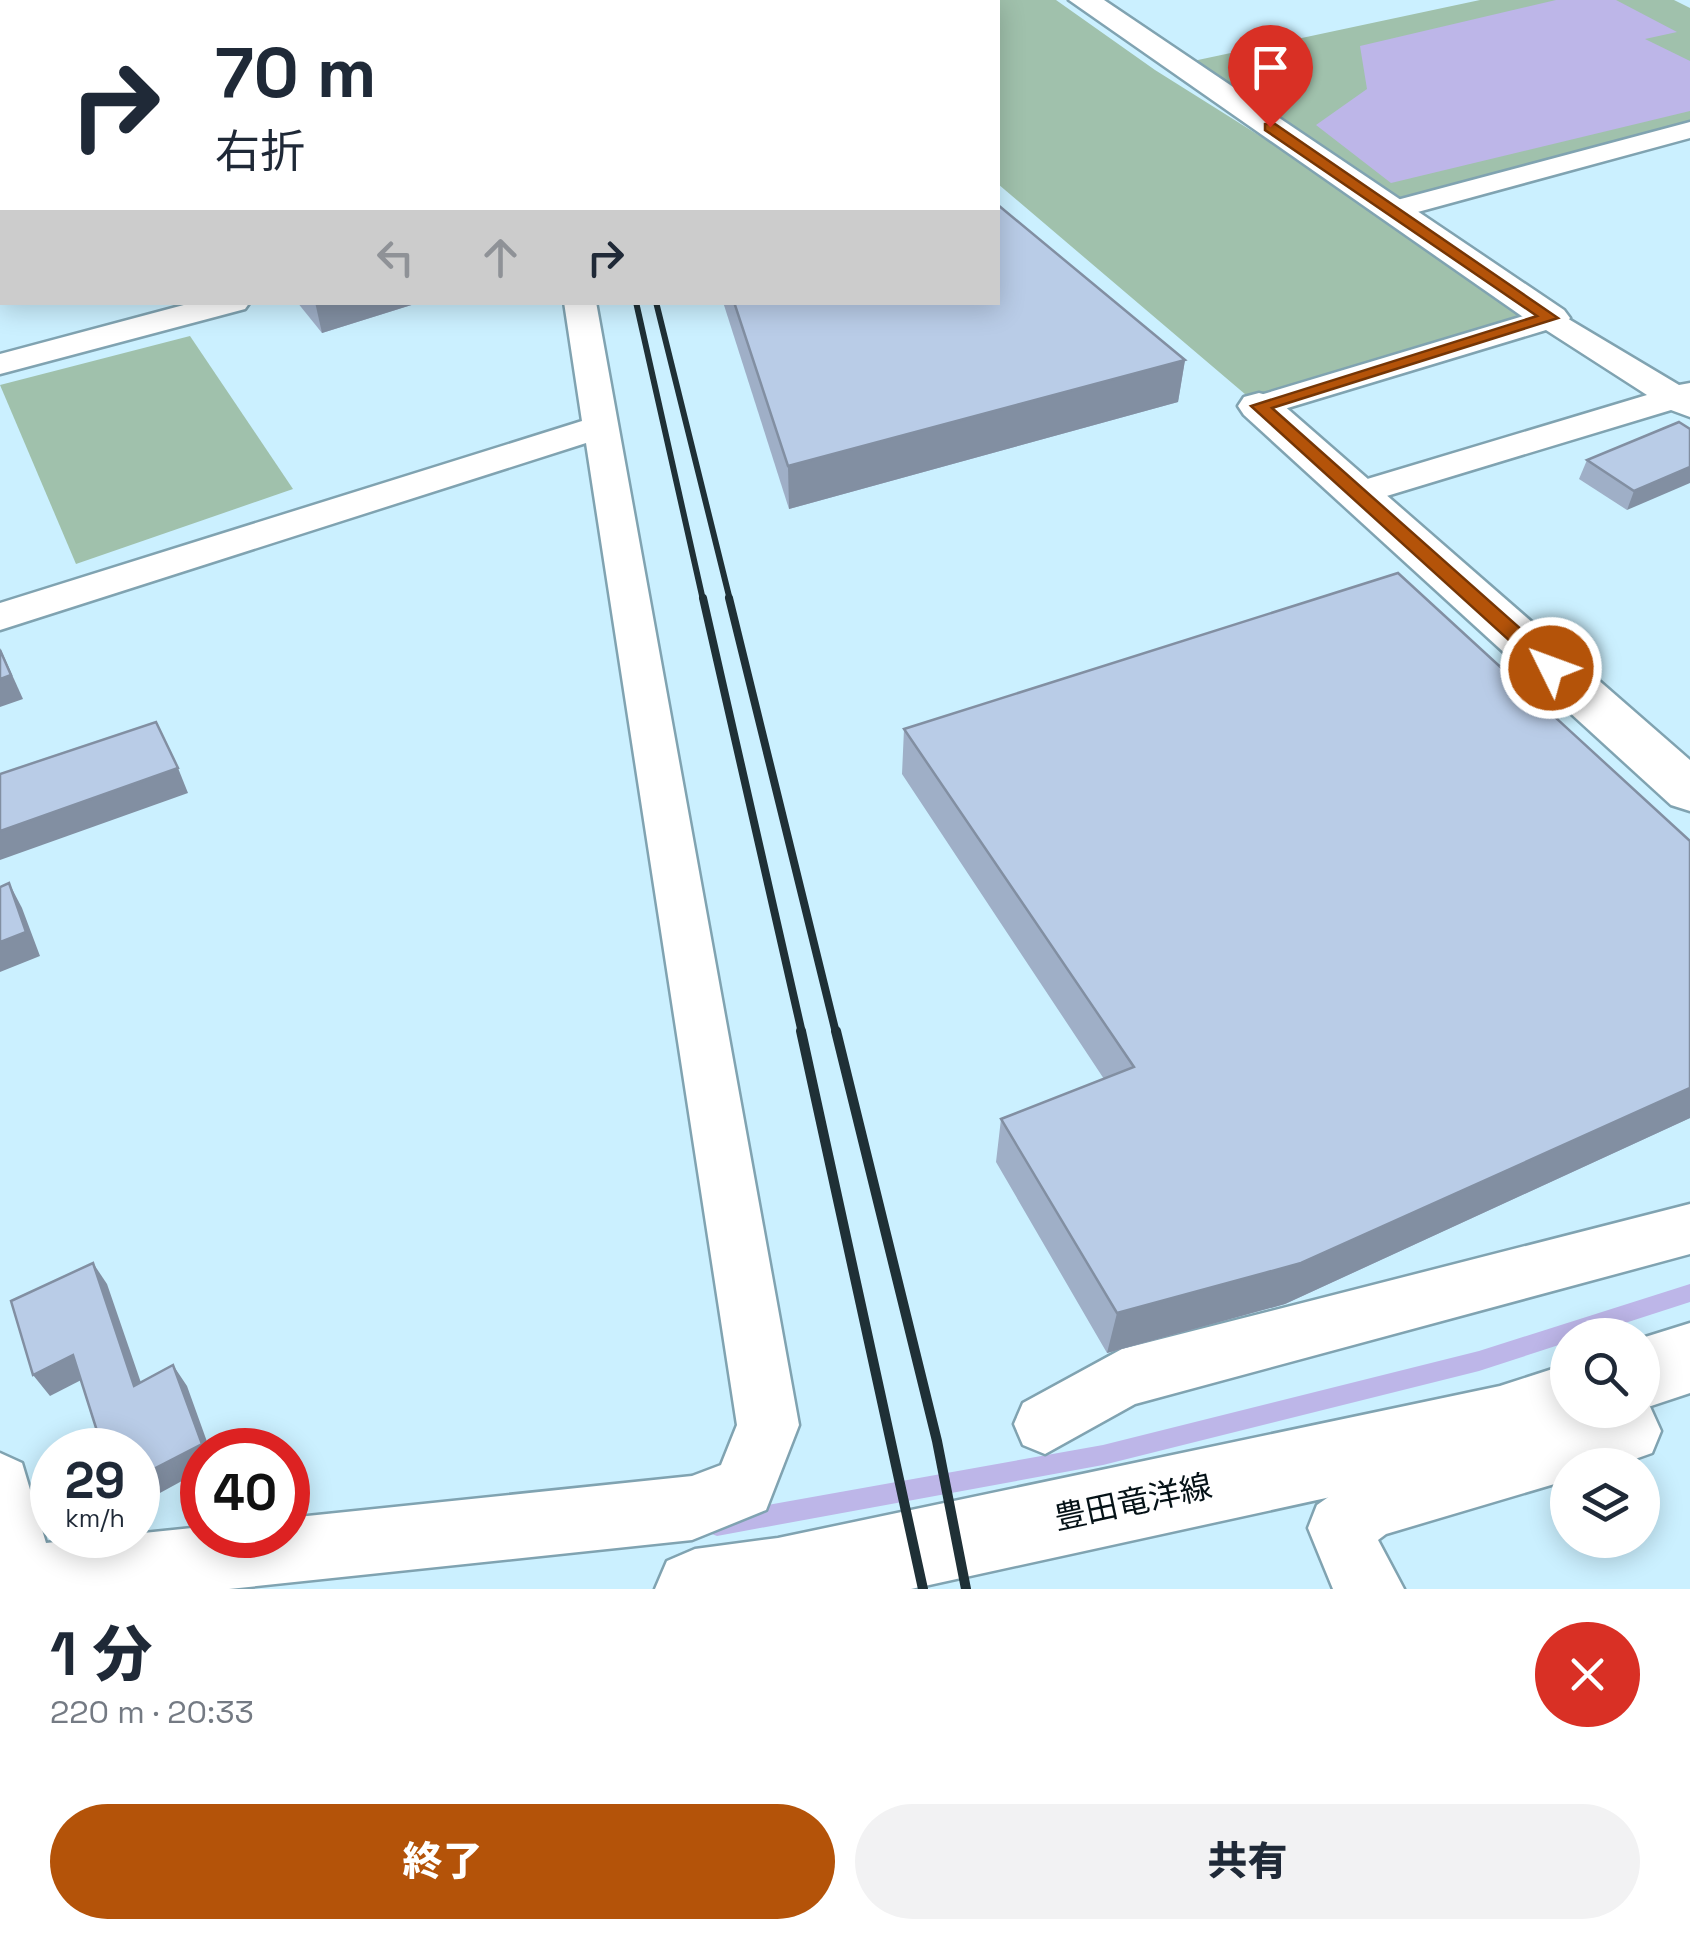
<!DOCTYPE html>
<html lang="ja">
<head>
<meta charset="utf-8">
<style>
	body { margin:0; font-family:"Space Grotesk","Noto Sans JP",sans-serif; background:#f2f2f3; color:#1f2937; height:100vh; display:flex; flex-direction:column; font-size:38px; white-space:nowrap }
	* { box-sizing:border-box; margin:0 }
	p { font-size:32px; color:#747a83 }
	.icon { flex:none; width:55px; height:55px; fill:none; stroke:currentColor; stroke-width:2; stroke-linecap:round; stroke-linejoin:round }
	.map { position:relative; height:1589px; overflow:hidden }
	.sheet { display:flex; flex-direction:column; background:#fff; flex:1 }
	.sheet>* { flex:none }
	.top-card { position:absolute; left:0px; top:0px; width:1000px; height:305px; box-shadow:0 5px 25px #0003; background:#fff; color:#1f2937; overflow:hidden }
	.fabs { position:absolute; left:1550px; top:1318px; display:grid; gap:20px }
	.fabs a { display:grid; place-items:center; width:110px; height:110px; border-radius:50%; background:#fff; box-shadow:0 5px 25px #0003; font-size:50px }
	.speed { position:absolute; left:30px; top:1428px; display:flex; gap:20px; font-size:50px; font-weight:700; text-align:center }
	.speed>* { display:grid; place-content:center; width:130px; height:130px; border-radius:50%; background:#fff; box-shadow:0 5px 25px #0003; line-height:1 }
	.speed small { font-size:25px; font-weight:400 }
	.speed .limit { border:15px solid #d22; background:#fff; color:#111 }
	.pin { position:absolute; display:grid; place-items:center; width:85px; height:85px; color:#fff; margin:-102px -42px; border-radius:50% 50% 50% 0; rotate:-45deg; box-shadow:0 0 10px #0007 }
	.pin .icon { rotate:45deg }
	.me { position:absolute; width:110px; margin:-55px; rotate:312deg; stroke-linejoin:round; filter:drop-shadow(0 0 8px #0008) }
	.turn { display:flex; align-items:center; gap:35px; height:210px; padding:0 50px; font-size:45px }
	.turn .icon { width:130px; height:130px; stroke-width:2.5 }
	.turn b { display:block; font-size:70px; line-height:85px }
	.lanes { display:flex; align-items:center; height:95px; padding:0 50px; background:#0003; justify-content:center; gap:50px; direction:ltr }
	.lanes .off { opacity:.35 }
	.round { display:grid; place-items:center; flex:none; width:105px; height:105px; border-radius:52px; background:#f2f2f3 }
	.headline { display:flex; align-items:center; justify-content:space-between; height:170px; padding:0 50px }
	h1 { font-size:60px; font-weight:800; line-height:75px }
	.action { display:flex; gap:20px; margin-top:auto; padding:20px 50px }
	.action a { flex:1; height:115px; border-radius:60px; background:#b45309; color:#fff; font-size:40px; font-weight:800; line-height:115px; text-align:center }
	.action a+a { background:#f2f2f3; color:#1f2937 }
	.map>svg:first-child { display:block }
</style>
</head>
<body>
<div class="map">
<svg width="1690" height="1589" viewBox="0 0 1690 1589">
	<rect width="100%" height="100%" fill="#cbf0ff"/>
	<g fill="#a0c1ac">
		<path d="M787,0h269l99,70 395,248 -291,88 -261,-222v-182z"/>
		<path d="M1480,0h194l16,8v121l-298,81 -213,-146z"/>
		<path d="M190,336l103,153 -217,75 -76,-179z"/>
	</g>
	<path fill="#bdb6e8" d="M1556,0h60l61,32 -32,7 45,22v50l-299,72 -75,-58 51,-36 -7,-43z"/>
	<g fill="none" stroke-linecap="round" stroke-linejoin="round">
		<path fill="#bdb6e8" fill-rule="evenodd" d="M1690,1284v18l-102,33h-20v7l-89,29 -376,94 -386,71 -8,-3 -3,-8 3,-8 8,-3 386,-69 376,-94z"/>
		<g stroke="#80a3b1" stroke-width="5">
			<g id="minor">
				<path d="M139,0h24l1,2h-24z"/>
				<rect x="518" y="0" width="24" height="2"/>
				<path d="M1690,122v16l-298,81 -15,-9 5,-6z"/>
				<path d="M2,159v18l-2,1v-18z"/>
				<path d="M195,302h55l-5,7 -245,65v-20z"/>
				<path d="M564,302h32l203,1123 -33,85 -74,30 -463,49h-229v-136l22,10 24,80 156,-16v8h86v-17l404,-42 29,-11 16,-40 -151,-982 -586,187v-27l582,-182z"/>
				<path d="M1550,308l129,77 11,-2v34l-19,-7 -314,95 -13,-3 -6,-8 6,-8 303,-91 -101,-65 -275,83h-24l-5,-7 5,-7z"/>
				<path d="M1690,1204v50l-555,150 -90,50 -22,-9 -9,-21 9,-21 99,-54z"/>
				<path d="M1642,1389l19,42 -9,22 -34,12h-50v15l-182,54 -8,6 26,49h-71l-25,-61 9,-23 30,-21 243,-74h52z"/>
			</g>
		</g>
		<g stroke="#80a3b1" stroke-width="5">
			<g id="tertiary">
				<path d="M1069,0h35l460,310 6,8 -6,8h-28z"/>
				<path d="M1259,393l15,4 416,363v51l-19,-6 -427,-390 -6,-9 6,-9z"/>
			</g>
		</g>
		<g stroke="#80a3b1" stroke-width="5">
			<g id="secondary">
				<path d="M1690,1323v70l-48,16v-71z"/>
				<path d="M1568,1364v46h33l-7,16 -94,34 -589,129h-256l12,-28 28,-12 83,-11 722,-152z"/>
			</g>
		</g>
		<use href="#minor" fill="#fff" fill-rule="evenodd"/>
		<use href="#tertiary" fill="#fff" fill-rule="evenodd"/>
		<use href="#secondary" fill="#fff" fill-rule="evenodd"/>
		<g stroke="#1f3036" stroke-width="6">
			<path d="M636,302l67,298"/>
			<path d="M656,302l74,298"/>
		</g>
		<g stroke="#1f3036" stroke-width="8">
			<path d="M703,598l99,435"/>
			<path d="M729,598l107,435"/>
		</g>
		<g stroke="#1f3036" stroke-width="10">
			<path d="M801,1031l122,558"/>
			<path d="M836,1031l101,410 29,148"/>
		</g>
	</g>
	<g fill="#9fafc7">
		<path d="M297,302h124l-99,31z"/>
		<path d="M723,302h275l187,58 -7,42 -389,107z"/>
		<path d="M1679,422l-52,88 -48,-31 8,-19z"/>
		<path d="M904,729l786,112v277l-405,186 -178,49 -111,-191 5,-43 103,-40 -202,-305z"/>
	</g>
	<g fill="#828fa2">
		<path d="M315,302h106l-99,31z"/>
		<path d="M1185,360l-7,42 -389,107 -1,-43z"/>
		<path d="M1690,467v16l-63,27 7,-19z"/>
		<path d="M0,648l23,51 -23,8z"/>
		<path d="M178,768l10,25 -188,67v-29z"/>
		<path d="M9,883l13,25 18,48 -40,16v-30z"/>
		<path d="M1690,1088v30l-405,186 -178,49 10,-40z"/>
		<path d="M93,1263l14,21 42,122 -15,-20z"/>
		<path d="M73,1355l16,21 -39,20 -17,-21z"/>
		<path d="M173,1365l14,21 23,64h-8v20l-64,35v-28z"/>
	</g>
	<g fill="#b9cce7" stroke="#828fa2" stroke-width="2.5">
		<path d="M322,0h121l3,2h-121z"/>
		<path d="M998,205l187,155 -397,106 -54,-164h264z"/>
		<path d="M1679,422l11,7v38l-56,24 -47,-31z"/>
		<path d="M1398,573l292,268v247l-389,175 -184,50 -116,-194 133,-52 -230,-338z"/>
		<path d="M0,650l11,25 -11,4z"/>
		<path d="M156,722l22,46 -178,63v-57z"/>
		<path d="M9,883l17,49 -26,10v-55z"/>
		<path d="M93,1263l41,123 39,-21 29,79 -64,33v-27h-35l-30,-95 -40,20 -22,-74z"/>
	</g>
	<path fill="#b45309" stroke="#753606" stroke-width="2.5" d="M1265,124h10l283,194 -286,90 287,255v9h-15l-293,-266 286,-90 -272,-186z"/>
	<g text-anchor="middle" stroke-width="10" stroke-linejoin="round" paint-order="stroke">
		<g font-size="32" fill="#051217" stroke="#fff">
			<text transform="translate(1133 1502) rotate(-12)" y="11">豊田竜洋線</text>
		</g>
	</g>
</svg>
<div class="fabs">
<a><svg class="icon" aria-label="search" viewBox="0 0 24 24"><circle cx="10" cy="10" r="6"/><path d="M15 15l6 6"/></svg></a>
<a><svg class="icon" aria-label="layers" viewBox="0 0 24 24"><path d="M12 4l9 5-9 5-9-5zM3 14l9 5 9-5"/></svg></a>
</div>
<div class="speed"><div>29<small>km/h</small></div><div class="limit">40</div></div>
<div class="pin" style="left:1270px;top:127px;background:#d93025"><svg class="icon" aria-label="arrive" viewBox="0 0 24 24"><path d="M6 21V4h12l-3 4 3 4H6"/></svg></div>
<svg class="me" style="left:1551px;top:668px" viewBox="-20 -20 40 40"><circle r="17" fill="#b45309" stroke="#fff" stroke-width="3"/><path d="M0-11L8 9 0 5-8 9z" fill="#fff"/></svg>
<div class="top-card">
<div class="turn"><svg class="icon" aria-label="right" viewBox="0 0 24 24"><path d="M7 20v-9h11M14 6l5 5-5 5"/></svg><div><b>70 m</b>右折</div></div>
<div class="lanes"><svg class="icon off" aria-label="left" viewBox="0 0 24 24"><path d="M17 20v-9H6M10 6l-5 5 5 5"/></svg><svg class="icon off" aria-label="ahead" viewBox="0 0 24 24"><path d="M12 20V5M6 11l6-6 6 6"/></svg><svg class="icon" aria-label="right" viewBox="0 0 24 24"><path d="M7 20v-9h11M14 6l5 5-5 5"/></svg></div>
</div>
</div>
<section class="sheet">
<div class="headline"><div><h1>1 分</h1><p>220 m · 20:33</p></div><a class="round" style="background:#d93025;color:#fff"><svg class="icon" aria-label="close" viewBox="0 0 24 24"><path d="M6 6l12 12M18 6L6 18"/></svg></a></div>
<div class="action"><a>終了</a><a>共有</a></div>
</section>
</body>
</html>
